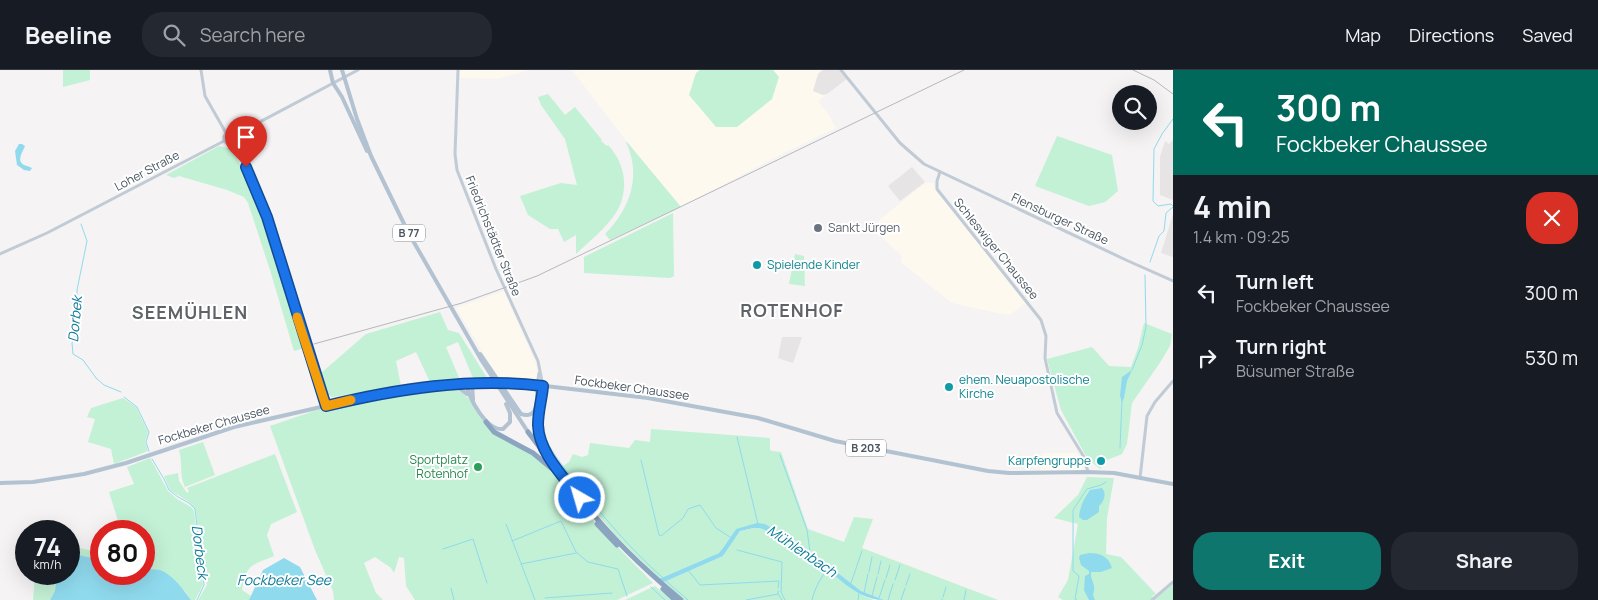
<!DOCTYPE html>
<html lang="en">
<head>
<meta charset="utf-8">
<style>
	body { margin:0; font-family:Manrope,sans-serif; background:#242831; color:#f1f3f6; height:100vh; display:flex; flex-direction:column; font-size:19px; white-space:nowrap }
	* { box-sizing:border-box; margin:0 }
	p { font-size:16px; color:#9ea1a6 }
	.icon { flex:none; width:28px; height:28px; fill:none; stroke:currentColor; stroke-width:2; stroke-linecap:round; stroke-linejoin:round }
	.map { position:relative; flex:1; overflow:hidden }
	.sheet { display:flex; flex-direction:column; background:#171b24; width:425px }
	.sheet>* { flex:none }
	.banner { background:#00695c; color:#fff; overflow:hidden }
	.controls { position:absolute; left:1112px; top:15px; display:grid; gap:10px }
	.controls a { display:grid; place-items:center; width:45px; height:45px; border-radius:50%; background:#171b24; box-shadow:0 5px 20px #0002; font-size:25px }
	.speed { position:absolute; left:15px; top:450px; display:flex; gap:10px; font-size:25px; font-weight:700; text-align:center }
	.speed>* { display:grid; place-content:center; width:65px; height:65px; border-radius:50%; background:#171b24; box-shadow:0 5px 20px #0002; line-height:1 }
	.speed small { font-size:12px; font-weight:400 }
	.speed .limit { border:8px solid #d22; background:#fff; color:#111 }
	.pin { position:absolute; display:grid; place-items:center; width:42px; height:42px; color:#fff; margin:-51px -21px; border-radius:50% 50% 50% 0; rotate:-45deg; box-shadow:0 0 5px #0007 }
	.pin .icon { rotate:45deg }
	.me { position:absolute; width:55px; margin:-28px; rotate:322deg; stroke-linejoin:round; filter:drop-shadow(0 0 4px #0008) }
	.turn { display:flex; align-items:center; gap:18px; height:105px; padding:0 20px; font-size:22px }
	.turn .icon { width:65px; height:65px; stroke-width:2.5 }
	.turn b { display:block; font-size:35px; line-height:42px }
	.round { display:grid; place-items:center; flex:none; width:52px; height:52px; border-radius:20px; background:#242831 }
	.head { display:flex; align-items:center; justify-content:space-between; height:85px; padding:0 20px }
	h1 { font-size:30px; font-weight:700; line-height:38px }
	.action { display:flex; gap:10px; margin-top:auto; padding:10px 20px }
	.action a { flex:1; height:58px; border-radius:20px; background:#0f766e; color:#fff; font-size:20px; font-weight:700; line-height:58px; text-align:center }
	.action a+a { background:#242831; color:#f1f3f6 }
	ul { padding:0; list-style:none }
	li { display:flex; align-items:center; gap:15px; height:65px; padding:0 20px }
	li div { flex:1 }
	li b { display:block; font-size:19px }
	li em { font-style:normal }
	header { display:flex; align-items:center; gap:30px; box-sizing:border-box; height:70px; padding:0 25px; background:#171b24; border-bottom:1px solid #363941 }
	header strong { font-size:24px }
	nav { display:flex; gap:28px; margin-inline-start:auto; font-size:18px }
	.search { width:350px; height:45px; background:#242831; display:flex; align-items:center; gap:12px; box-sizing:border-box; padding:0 18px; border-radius:20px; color:#9ea1a6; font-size:19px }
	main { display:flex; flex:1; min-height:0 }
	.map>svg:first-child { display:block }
</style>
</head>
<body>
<header>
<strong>Beeline</strong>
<div class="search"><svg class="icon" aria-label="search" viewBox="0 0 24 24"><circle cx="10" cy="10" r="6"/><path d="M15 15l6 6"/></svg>Search here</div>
<nav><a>Map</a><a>Directions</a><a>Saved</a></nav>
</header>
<main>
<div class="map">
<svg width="1173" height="530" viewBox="0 0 1173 530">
	<rect width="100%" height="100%" fill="#f5f3f3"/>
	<g fill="#fdf9ef">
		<path d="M460,0h69l-32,9 -37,-1z"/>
		<path d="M572,0h251l-5,4 5,21 4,-1 -9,7 12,16 6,11 -64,31 -91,48 -54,-65z"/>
		<path d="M925,113h8l3,8 90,112 -15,11 -4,1 -55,-12 -50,-40 -1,-3 1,-4 -31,-29z"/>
		<path d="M504,221l32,73 2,17 -40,-4 -42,-69z"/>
		<path d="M1042,383h36l5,17 -43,1z"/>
	</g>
	<g fill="#e6e4e5">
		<path d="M823,0h18l7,8 -21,16 -4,1 -10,-4 5,-17z"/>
		<path d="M1173,70v60l-13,-5v-38l5,-16 4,3z"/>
		<path d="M912,97l13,15 -25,19 -12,-15z"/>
		<path d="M1173,144v43l-12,-4z"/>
		<path d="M782,267h20l-9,26 -15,-5z"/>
	</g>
	<g fill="#c3f1d5">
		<path d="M63,0h27v10l-27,7z"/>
		<path d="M700,0h73l6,7 -7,22 -35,28h-21l-27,-32 7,-22z"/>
		<path d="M548,24l17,21 10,-8 27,33 -1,1 6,5 1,-1c19,20 22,50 5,72 -10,14 -25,25 -37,37v-19l-12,7 -6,-13h-8l-22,-14 -8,-19 41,-13 16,2 -12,-46 -24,-34 -3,-8z"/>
		<path d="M1057,66l55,19 6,36 -13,11 -16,4 -54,-20z"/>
		<path d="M626,72h1l54,65 -71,33 -5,-6c25,-25 37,-58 21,-92z"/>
		<path d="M219,76l13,3 3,5 27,59 42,135 -10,3 -24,-81 -22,-67 -4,-6 -17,-7 -48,-14 -5,2 -8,-3z"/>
		<path d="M673,143l1,63 -4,2 -86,-5v-16z"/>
		<path d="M795,184l9,2 1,30 -16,-2z"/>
		<path d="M440,242l8,18 11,3 28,45h-14l-15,-36 -12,5 14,33 -30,2 -14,-30 -20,9 5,25 -69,11 -4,-3 -8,-20 46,-40z"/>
		<path d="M1144,253l28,11 -2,12 -9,15 -29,42 -5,41 -5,10 -15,6 -7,9 -13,-11 -26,-48 -14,-51 45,-12 17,19 22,1 7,-19z"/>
		<path d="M454,317c5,4 11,7 15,12 9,10 14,24 25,34 14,12 34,16 48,29 14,12 23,27 35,41 24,27 50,54 76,80l-36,17h-202l-9,-14 -2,-28 -5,-1 -5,16 -3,-5 -16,-11 -11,6 12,30 7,7h-49l-1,-9 -18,-41 -45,-124 44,-15 55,-13z"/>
		<path d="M123,328l13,9 12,25 -3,10 3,9 -34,13 -3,-15 -23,-7 7,-23 -8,-2 4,-9z"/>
		<path d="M651,359l119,9v12l2,1 9,1 27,77 36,13 10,-25 19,2 -11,29 136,52h-114l-23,-9 -55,-43 -15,-4 -6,-3 -20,-17 -29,5 -13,19 -4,5 -60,26 -41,-41 -28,-32 -30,-38 9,-6 4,-8 9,3 6,-2 2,-12 39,5 6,-8 15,2z"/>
		<path d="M203,372l12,33 -30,12c-6,-12 -2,-24 -6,-37z"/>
		<path d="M275,384l22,58 -26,12 -4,11 7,21c-24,10 -27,8 -32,34l9,6 -2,4h-51l9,-15 -7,-52 -3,-9 -1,-13 -7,-9 -19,-12 -6,-14 14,-3 1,8 8,12 2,-2 -2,-3z"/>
		<path d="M150,388l18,33 9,8 14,8 3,4 9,74 -8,15h-4l-5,-8 -27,-22 -15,-1v-38h-16l-3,-9 -6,2 -10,-32 25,-8 -7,-17z"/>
		<path d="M1087,407l27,1 -7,40 -1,36 15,3 35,37 -4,2 3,3 18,-15v16h-110l-5,-3 10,-17 10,-56 -24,-6 24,-23z"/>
		<path d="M761,457l6,3 20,17 18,6 9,6 45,35 15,6h-190l-20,-18 59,-26 17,-25z"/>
		<path d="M71,476l30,7v7l-26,-6 -6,2v-9z"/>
		<path d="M35,504h22l-2,17 -5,9h-17z"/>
		<path d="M655,516l17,14h-47z"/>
	</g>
	<g fill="#90daee">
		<path d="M19,74h3l3,2c-2,6 -9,14 -1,19 3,1 6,2 8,3l-2,3 -6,-1 -7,-5 -2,-14z"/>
		<path d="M1132,300l-5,11 -3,17 -2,4 -2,-6 2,-19z"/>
		<path d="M1102,418c5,6 2,13 -3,18v6l-12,8h-4l-4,-3c1,-11 5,-18 11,-27z"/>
		<path d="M757,453l8,1 5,3 15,14 6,3 15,4 55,43 23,9c-33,0 -52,-33 -79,-47 -6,-3 -13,-3 -18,-6 -5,-2 -9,-6 -12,-10 -14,-12 -18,-10 -35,-6l-17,25 -59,26 -5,-3 60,-26 4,-5 13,-19z"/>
		<path d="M1089,483c12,0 20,4 23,15l-11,4h-10c-1,9 6,12 2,23l2,5h-6l-5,-10 1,-14 4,-2v-3l-8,-6 -2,-7 1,-3z"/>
		<path d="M75,484l26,6v14h43v-5c5,0 11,0 16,1 12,4 24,20 31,30h-141l5,-9 2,-17h12v-18z"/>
		<path d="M284,488l16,9 17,33h-68l14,-30z"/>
	</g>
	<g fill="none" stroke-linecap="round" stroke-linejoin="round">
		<g stroke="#90daee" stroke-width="1">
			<path d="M1173,49l-11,15 -8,15 -1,52 5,5 13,-2 2,2"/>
			<path d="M81,154l6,17 -10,49v42l-5,11 1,11 10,6 13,18 8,7 17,7"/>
			<path d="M1150,192l9,-26 5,-5 2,-18 7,-6"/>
			<path d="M1132,300l10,-25 4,-18 -1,-52"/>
			<path d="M124,327l13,10 12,25 -3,10 3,9"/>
			<path d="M543,361c6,19 19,34 31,49 28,35 55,68 89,98"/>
			<path d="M737,367l21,87"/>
			<path d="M1120,378l2,-48"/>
			<path d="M780,385l27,75 3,22"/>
			<path d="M152,389l12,20 5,11 9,7 11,6 6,6 9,76 -7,15"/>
			<path d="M641,390l18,75 2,1 22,-18 5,-9 12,-4 16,23 14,9"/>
			<path d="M506,454l29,76"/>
			<path d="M512,471l49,-20 15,31 12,10 30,7 9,27"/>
			<path d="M443,479l30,-10 14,44"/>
			<path d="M737,480l45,12 -1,30 4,8"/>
			<path d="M521,494l55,-11"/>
			<path d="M688,500l12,15 79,-4 -1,7"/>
			<path d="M869,502l3,-15"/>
			<path d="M878,504l3,-13"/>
			<path d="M886,508l4,-13"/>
			<path d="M895,510l5,-15"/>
			<path d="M666,511l22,19"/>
			<path d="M851,513l11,-32"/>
			<path d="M906,515l4,-11"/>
			<path d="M651,517l14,13"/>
			<path d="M451,518l3,12"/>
			<path d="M778,521v3l4,6"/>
			<path d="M864,523l4,-19"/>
			<path d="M872,526l5,-19"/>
			<path d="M943,527l3,-10"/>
			<path d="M545,528l67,-5"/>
			<path d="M879,528l6,-18"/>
			<path d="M746,530l32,-6"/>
			<path d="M812,530c3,-12 7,-19 14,-29"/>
			<path d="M858,530l1,-7"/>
			<path d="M888,530l5,-16"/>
			<path d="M901,530l4,-12"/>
			<path d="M942,530v-1"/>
			<path d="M964,530l2,-10"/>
			<path d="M1077,530l-2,-1 4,-23 -6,-5v-61l14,-21 14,-4 5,-3"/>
		</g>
		<g stroke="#c1cbd6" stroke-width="3">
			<path d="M201,0l4,26 21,37"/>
			<path d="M458,0l-3,84 2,16 39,99 42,92 5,25"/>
			<path d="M841,0l59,73 24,21 202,96 47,21"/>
			<path d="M226,63l6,-1 3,3 1,5 -3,4"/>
			<path d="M226,63l-2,4v4l4,3h5"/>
			<path d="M235,65l123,-65"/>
			<path d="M233,74l22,43 12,30 59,189"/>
			<path d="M940,102l-3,9v8l104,131 5,16 -1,22 12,55 27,44 4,15"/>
			<path d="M0,184l47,-21 177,-92"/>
			<path d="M537,315l2,-12"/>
			<path d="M1140,408l7,-62 8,-14 18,-21"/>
			<path d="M1152,530l21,-18"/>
		</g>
		<g stroke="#b3c2d1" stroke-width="4">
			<path d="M330,0l3,13 9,14 25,54"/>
			<path d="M342,0l15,49 14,37 37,76 74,129 46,71"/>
			<path d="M480,284l41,60c19,6 16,-17 16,-29"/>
			<path d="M472,314l1,16"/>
			<path d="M455,315l12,9"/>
			<path d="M467,315c1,13 20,46 36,44l7,-7v-9l-4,-9"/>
			<path d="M0,413l33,-1 51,-8 42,-11 108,-36 135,-31 58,-9 70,-4 40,2 111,13 110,20 77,23 153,30 21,2 79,-1 26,1 59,11"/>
		</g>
		<g stroke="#8ba5c1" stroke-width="5">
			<path d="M543,316c-3,26 -10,39 3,65"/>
			<path d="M486,352l8,10 39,21 18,15"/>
			<path d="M528,362c31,41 62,82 99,119 17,17 35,33 54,49"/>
			<path d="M550,395l29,37"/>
			<path d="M597,454l20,21"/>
			<path d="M663,519l12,11"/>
		</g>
		<g stroke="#b5b8bd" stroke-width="1">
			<path d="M1133,0l21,10 19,14"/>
			<path d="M314,274l148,-41 75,-27 427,-206"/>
		</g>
	</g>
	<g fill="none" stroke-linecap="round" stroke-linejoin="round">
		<g stroke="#114b97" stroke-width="12">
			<path id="route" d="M246,97l21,50 59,189c70,-17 145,-29 217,-20 -1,13 -5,25 -5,39 1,28 25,51 42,73"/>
		</g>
		<use href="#route" stroke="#1a73e8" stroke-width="9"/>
		<path stroke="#f59e0b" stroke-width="9" d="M297,247l29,89 25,-6"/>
	</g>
	<circle fill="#6b7280" stroke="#fff" stroke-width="2" cx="818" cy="158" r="5"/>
	<g fill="#0f9aa8" stroke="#fff" stroke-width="2">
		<circle cx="757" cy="195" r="5"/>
		<circle cx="949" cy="317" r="5"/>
		<circle cx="1101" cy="391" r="5"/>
	</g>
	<circle fill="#2e9e5b" stroke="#fff" stroke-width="2" cx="478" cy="397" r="5"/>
	<g text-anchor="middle" stroke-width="4" stroke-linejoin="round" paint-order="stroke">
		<g fill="#fff" stroke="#808990" stroke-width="1">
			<rect x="393" y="154.5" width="32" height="17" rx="4"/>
			<rect x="846" y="369.5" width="40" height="17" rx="4"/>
		</g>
		<g font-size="11" font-weight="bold" fill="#4a5661">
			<text x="409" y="167">B 77</text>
			<text x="866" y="382">B 203</text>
		</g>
		<g font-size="12" fill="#4a5661" stroke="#fff">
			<text transform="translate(147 101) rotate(-28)" y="4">Loher Straße</text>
			<text transform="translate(1060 149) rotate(25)" y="4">Flensburger Straße</text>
			<text transform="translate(493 166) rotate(68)" y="4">Friedrichstädter Straße</text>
			<text transform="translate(996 179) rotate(51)" y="4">Schleswiger Chaussee</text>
			<text transform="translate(632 318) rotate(8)" y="4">Fockbeker Chaussee</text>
			<text transform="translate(214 355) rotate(-16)" y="4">Fockbeker Chaussee</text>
		</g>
		<g font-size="12" fill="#5b616d" stroke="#fff" text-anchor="start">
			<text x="828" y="162">Sankt Jürgen</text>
		</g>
		<g font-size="12" fill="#0d838f" stroke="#fff" text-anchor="start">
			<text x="767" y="199">Spielende Kinder</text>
			<text x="959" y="314">ehem. Neuapostolische<tspan x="959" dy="14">Kirche</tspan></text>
			<text x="1091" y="395" text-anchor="end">Karpfengruppe</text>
		</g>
		<g font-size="12" fill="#27864d" stroke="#fff" text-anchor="end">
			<text x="468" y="394">Sportplatz<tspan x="468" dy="14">Rotenhof</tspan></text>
		</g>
		<g font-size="14" font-style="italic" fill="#0c7c9b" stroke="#fff">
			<text transform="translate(75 249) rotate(-85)" y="5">Dorbek</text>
			<text transform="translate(802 481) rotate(34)" y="5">Mühlenbach</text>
			<text transform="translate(200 482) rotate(83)" y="5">Dorbeck</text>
			<text x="284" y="515">Fockbeker See</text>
		</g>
		<g font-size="18" font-weight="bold" letter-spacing="1" fill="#5f6368" stroke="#fff">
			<text x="792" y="247">ROTENHOF</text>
			<text x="190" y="249">SEEMÜHLEN</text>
		</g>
	</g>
</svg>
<div class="controls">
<a><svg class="icon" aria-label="search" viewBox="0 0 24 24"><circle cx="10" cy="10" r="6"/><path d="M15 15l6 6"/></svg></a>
</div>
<div class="speed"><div>74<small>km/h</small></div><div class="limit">80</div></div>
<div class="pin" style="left:246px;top:97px;background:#d93025"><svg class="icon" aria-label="arrive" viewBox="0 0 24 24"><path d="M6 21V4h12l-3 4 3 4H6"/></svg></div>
<svg class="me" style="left:580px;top:428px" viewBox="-20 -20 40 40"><circle r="17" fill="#1a73e8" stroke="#fff" stroke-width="3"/><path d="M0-11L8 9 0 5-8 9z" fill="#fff"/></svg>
</div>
<section class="sheet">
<div class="banner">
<div class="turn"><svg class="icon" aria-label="left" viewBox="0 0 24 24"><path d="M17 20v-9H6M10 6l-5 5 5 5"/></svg><div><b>300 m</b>Fockbeker Chaussee</div></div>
</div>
<div class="head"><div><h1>4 min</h1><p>1.4 km · 09:25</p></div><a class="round" style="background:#d93025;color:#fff"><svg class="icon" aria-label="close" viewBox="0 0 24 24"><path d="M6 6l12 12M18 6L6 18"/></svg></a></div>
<ul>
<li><svg class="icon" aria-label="left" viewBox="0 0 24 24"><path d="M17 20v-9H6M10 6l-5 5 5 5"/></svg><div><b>Turn left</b><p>Fockbeker Chaussee</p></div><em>300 m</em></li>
<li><svg class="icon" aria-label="right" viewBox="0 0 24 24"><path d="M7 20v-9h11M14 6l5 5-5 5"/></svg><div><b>Turn right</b><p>Büsumer Straße</p></div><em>530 m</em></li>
</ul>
<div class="action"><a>Exit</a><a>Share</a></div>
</section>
</main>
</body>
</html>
